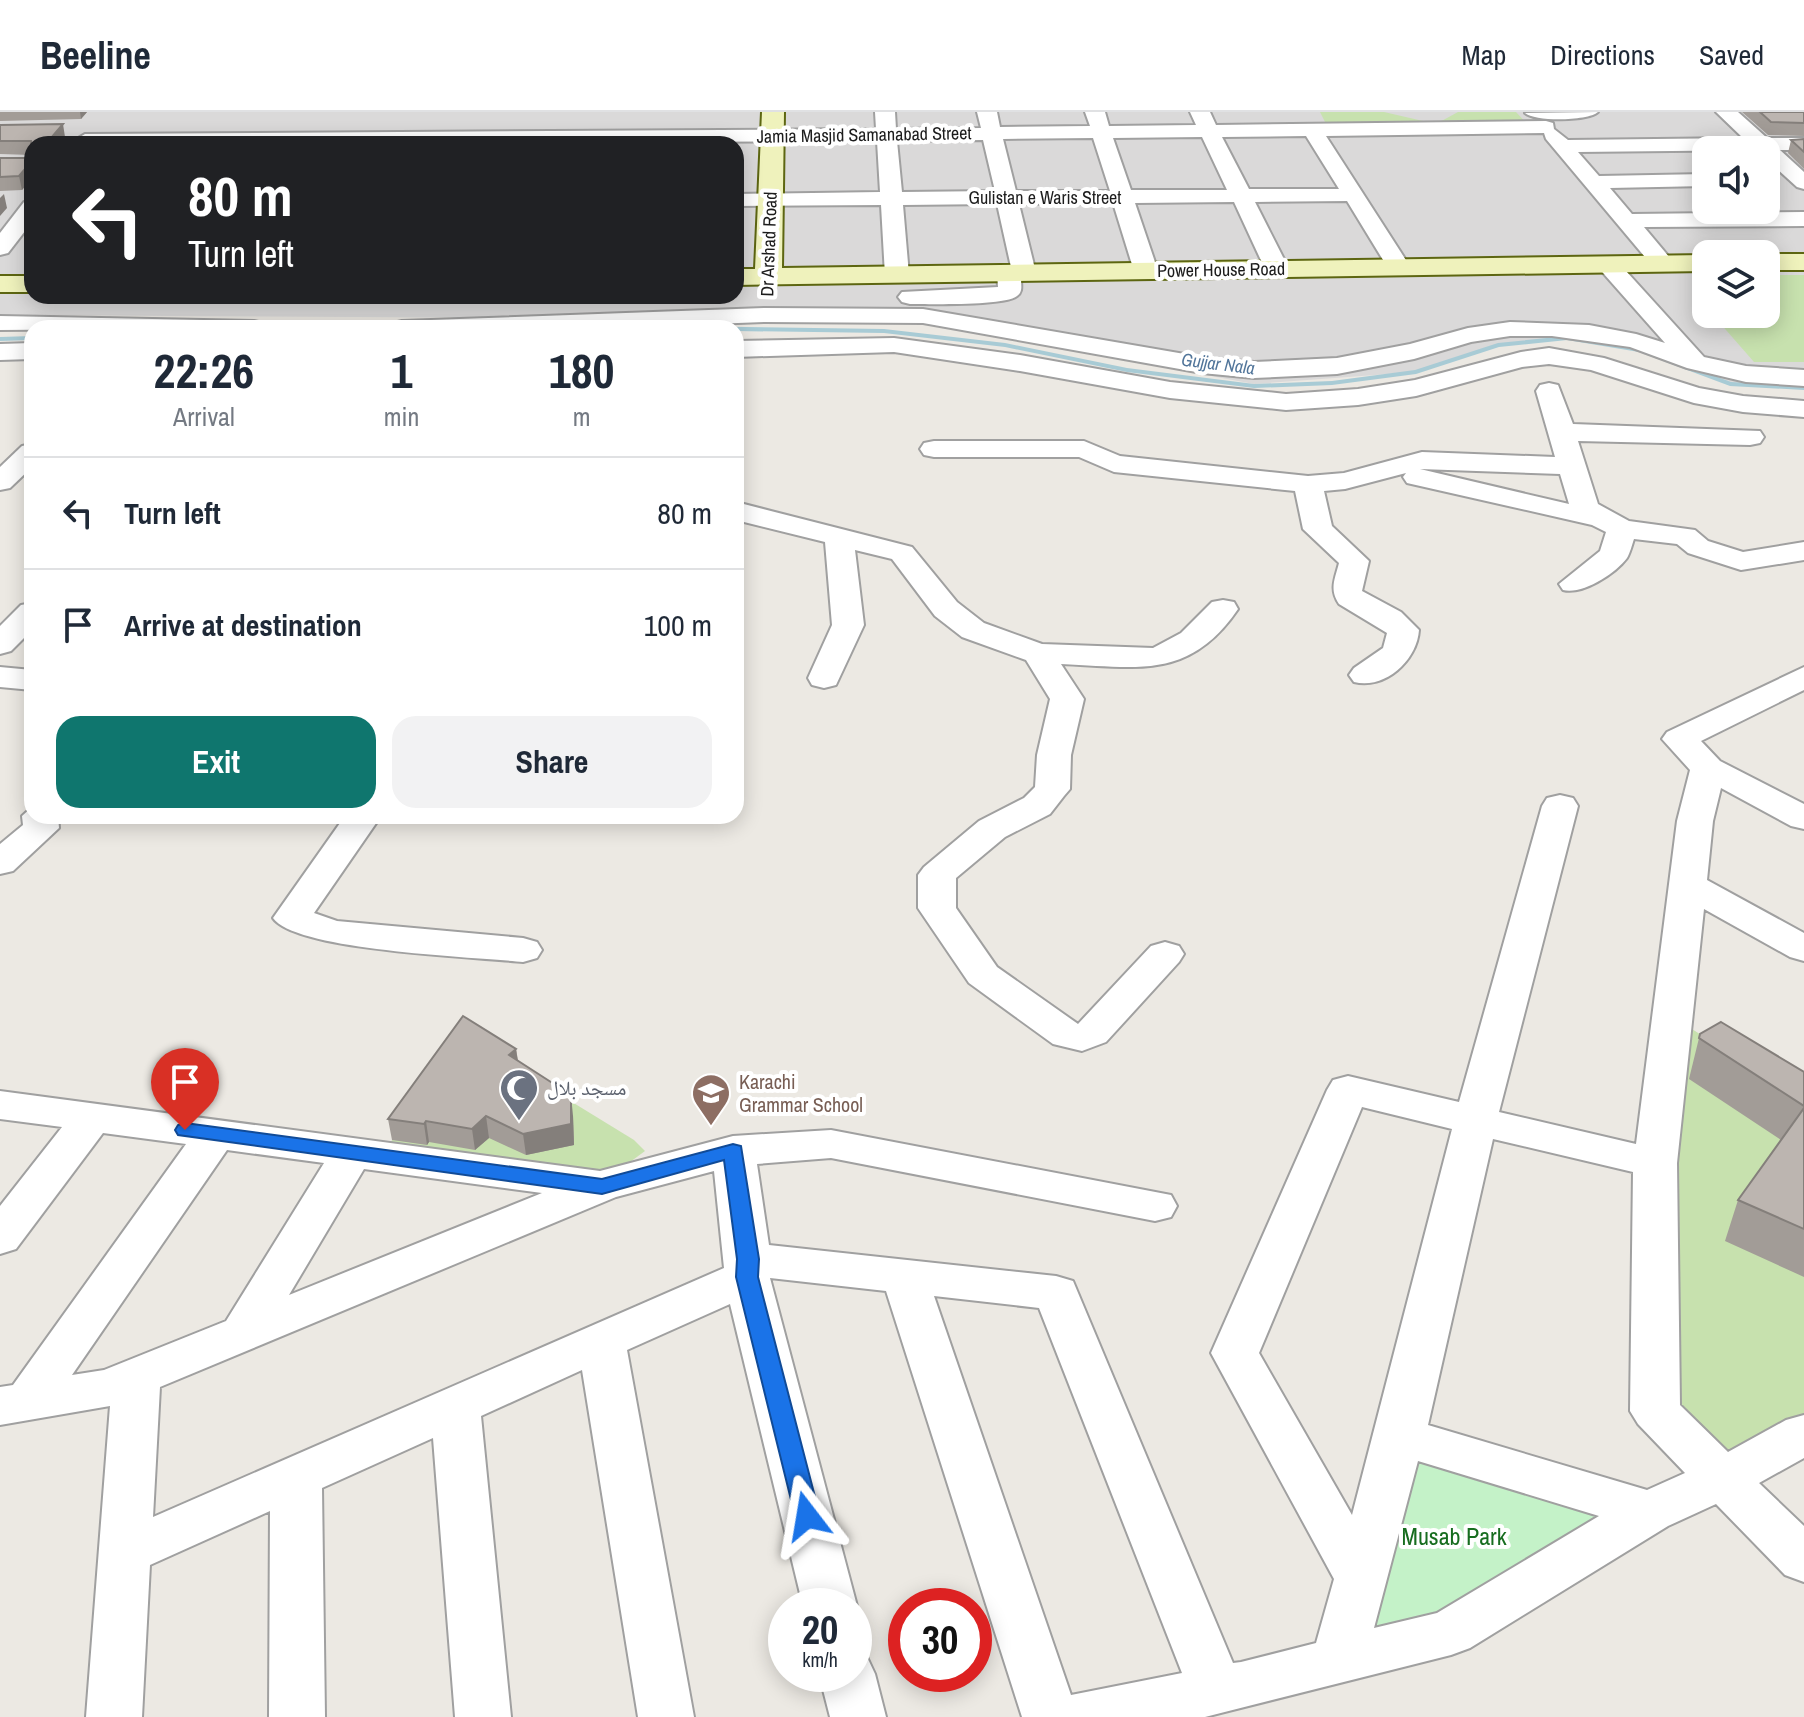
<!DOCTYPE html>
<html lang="en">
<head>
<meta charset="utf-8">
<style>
	body { margin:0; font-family:"Archivo Narrow","Noto Naskh Arabic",sans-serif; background:#f2f2f3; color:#1f2937; height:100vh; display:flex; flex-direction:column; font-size:30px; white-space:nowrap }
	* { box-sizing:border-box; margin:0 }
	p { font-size:26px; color:#747a83 }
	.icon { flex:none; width:44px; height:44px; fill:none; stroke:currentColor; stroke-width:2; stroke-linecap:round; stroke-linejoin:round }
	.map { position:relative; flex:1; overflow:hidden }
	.side { position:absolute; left:24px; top:208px; width:720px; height:504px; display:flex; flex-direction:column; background:#fff; border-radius:24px; box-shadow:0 4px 20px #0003 }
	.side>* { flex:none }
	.hud { position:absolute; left:24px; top:24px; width:720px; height:168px; border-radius:24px; box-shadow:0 4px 20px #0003; background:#202124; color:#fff; overflow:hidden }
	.fabs { position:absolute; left:1692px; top:24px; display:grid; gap:16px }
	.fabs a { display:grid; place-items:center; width:88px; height:88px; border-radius:16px; background:#fff; box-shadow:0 4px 20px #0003; font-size:40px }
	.speed { position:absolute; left:768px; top:1476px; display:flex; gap:16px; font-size:40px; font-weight:700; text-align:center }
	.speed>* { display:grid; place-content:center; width:104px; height:104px; border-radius:50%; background:#fff; box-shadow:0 4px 20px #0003; line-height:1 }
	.speed small { font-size:20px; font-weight:400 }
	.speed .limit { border:12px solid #d22; background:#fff; color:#111 }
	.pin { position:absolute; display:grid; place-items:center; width:68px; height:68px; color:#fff; margin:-82px -34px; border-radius:50% 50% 50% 0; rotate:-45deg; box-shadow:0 0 8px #0007 }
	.pin .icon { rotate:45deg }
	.me { position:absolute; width:88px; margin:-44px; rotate:346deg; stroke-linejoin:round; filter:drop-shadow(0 0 6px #0008) }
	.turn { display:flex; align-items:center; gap:28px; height:168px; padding:0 32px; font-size:36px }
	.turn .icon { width:104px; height:104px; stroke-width:2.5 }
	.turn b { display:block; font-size:56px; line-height:68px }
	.eta { display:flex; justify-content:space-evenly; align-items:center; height:136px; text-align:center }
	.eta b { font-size:48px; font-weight:800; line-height:56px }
	.action { display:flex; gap:16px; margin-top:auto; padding:16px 32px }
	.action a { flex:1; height:92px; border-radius:24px; background:#0f766e; color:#fff; font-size:32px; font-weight:800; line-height:92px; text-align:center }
	.action a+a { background:#f2f2f3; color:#1f2937 }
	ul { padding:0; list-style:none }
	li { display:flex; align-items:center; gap:24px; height:112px; padding:0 32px; border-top:2px solid #e0e1e3 }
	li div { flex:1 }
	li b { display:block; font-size:30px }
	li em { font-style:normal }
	header { display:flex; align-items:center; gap:48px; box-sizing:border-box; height:112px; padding:0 40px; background:#fff; border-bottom:2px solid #e0e1e3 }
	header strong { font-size:38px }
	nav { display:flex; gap:44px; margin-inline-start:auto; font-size:28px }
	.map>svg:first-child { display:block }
</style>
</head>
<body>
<header>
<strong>Beeline</strong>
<nav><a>Map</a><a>Directions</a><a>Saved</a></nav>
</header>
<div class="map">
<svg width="1804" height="1605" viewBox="0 0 1804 1605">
	<rect width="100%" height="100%" fill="#ece9e3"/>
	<path fill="#dad9d9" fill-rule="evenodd" d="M0,0h1804v276l-74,-4 -90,-34 -73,-12 -69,7 -82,27 -162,12 -344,-64 -910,-5zM32,32h704v152h-704zM1706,38h60v60h-60zM1706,142h60v60h-60z"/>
	<g fill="#c7e1ae">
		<path d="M1320,0h64l52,12 22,-12h58l12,13 -200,3z"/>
		<path d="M1766,163h38v87h-50l-42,-48h54z"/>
		<path d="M1671,904l133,83v335l-79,44 -70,-67z"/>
		<path d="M466,925l168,103 11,11 -19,14 -37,10 -204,-25z"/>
	</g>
	<path fill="#c4f2c8" d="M1400,1324l250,75 -312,150z"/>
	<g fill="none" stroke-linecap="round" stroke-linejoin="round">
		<g fill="#a8cbd5" fill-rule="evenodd">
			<path d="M667,214l217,3 121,14 122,25 127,16 78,-3 83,-11 83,-27 69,-7 75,13 89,33 73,4v4l-74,-4 -91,-34 -72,-12 -68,7 -83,27 -84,11 -78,3 -127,-16 -122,-25 -121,-14 -148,-2v-3h-72z"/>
			<path d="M32,224v4l-32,1v-4z"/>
		</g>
		<g stroke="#a0a0a0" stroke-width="4">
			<g id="street">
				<path d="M875,0h20l1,17 85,-1 -4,-16h20l3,15 90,-1 -5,-14h20l4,14 87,-1 -6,-13h20l6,13 330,-4 7,2 1,6 14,11 175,-2 -27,-26h22l29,26h37v12h-24l24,22v17l-7,-2 -31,-28v-9l-188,2 21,24 107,-2v12l-96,2 22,26 172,-2v14l-160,1 31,37 -4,5h-16l-109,-130 -2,-6 -218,3 85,132 -4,5h-16l-44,-72 -92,1 34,67 -4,5h-16l-4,-5 -31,-67 -99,1 23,68 -4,5h-16l-4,-5 -21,-68 -94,1 17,69 -4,5 -11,1c0,7 2,13 -4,17 -12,10 -88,8 -107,8l-8,-2 -4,-5 4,-5 96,-5 -1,-14 4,-5 10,-1 -14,-63 -94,1 6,70 -4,5h-16l-4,-5 -4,-70 -145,1v-12l144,-2 -3,-51 -799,3 -3,-4 10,-6 791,-5zM1306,24l33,53h-90l-27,-52zM1202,25l25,53h-96l-18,-52zM1093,26l17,53h-94l-13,-52zM983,28l12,51 -93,1 -5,-51z"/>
				<path d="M1598,0c-10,9 -63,10 -73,1z"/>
				<path d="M32,88v22l-24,31 -8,2v-22l24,-31z"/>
				<path d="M1608,146l8,2 88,97 42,9 58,4v16l-58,-4 -59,-14 -57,-21 -78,-11h-42l-39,6 -57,17 -77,15 -83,4 -52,-5 -279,-50 -158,-1 -159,6h-216l3,-5 9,-2 363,-13 158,1 279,48 52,5 83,-4 73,-14 58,-16 42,-6 79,3 47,9 29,9 -69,-78 4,-5z"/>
				<path d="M0,204l254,5 9,2 3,5 -266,2z"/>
				<path d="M894,226l126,17 150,27 116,12 72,-5 57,-9 106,-28 28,-4 55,10 95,30 44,8 61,5v16l-61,-5 -49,-9 -103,-33 -42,-6 -27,3 -106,29 -58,9 -72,5 -116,-12 -150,-27 -126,-19 -158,5v-16z"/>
				<path d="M32,231v16l-32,1v-16z"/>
				<path d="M1549,271l9,2 15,39 187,7 4,6 -4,6 -10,2 -172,-4 20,63 31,17 66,9 13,11 35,11 61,-10v18l-63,10 -53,-17 -11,-9 -43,-5c-2,6 -4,14 -7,19 -12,16 -45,37 -64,32l-4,-6 41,-33 6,-19 -14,-7 -185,-42 -4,-6 3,-4 -61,16 -21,2 8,35 37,35 -7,30 39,21 18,18c-2,31 -35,60 -65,52l-5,-7 5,-7 29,-20 4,-15 -48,-29c-10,-15 -4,-25 0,-41l-36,-34 -8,-38 -181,-19 -35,-15h-145l-10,-2 -4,-6 4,-6 10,-2h150l36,15 188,20 36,-3 78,-21 133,5 -19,-66 4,-6zM1420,357l140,5 9,30z"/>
				<path d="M32,332v23l-22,21 -10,2v-23l22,-21z"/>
				<path d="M736,390l176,45 45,55 27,21 58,21 111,4 28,-15 31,-31 11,-2 11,2 4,7c-49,72 -101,58 -177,55l23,35 -13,56 -1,34 -6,7 -14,18 -45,23 -49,41v30l41,59 81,57 73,-78 14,-4 14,4 5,8 -5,8 -73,80 -24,9 -29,-7 -84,-61 -51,-75v-33l6,-8 55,-46 45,-23 11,-11 2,-32 13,-56 -24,-39 -64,-23 -27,-21 -43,-57 -37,-9 9,75 -28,60 -12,3 -12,-3 -4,-7 24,-53 -7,-83 -89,-22z"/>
				<path d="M32,491v27l-21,21 -11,3v-28l21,-21z"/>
				<path d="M0,555l32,3v20l-32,-3z"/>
				<path d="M1804,555v23l-103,51 19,20 84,43v25l-13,-3 -70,-38 -8,33 -6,59 97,53v28l-14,-4 -86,-48 -27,254 3,242 48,47 58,-32 18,-5v43l-45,25 45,43v56l-19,-7 -69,-71 -48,22 -198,122 -19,7 -246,62h-183l-136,-426 -116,-13 87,328 -3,6v-6h-51l-73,-302 -103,46 67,367h-56l-56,-347 -101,46 30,301h-56l-22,-279 -111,50 3,229h-56l1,-206 -120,54 -8,152h-56l24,-311 -110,19v-38l13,-2 173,-241 -83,-11 -87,116 -16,5v-48l62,-79 -62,-8v-28l600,80 133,-35 98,-6 340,65 6,11 -6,11 -16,4 -324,-63 -74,6 12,81 287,31 17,5 160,382 8,-1 75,-19 18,-64 -123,-226 116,-263 6,-10 15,-4 111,26 83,-296 5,-8 13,-3 13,3 5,8 -79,306 137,32 41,-323 13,-51 -28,-31 5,-7zM1362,995l90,22 -100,386 -93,-162zM1493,1027l140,33 -3,239 8,13 47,49 -38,17 -219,-65zM227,1038l97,13 -98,158 -122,49 -32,5zM364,1057l178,24 -253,102zM714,1059l10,97 -571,249 7,-130 456,-190zM934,1184l105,12 143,365 -111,22zM1418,1349l181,55 -162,97 -63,15z"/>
				<path d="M32,695v9h26l1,12 -46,43 -13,3v-30l23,-19 -1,-9z"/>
				<path d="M345,704h36l-67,97 23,8 186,17 14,4 5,8 -5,8 -14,4c-46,-5 -227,-11 -250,-44z"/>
				<path d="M854,1541l13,4 8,17 11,43h-56l-11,-43h35z"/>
			</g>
		</g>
		<g stroke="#5d6611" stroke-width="4">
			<g id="secondary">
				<path d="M762,0h22l-2,156 924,-13v16l-970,14v-16h19z"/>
				<rect x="1766" y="142" width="38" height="16"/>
				<rect x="0" y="164" width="32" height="16"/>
			</g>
		</g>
		<use href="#street" fill="#fff" fill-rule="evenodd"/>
		<use href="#secondary" fill="#eff2bc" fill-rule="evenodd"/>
	</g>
	<g fill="#a29c97">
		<path d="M0,0h87l-6,7 -81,2z"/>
		<path d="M1742,0h62v24l-36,-1z"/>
		<path d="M0,13l65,12 -33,7v34l-10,12 -22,1v-33h29l3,-3 -32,-1z"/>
		<path d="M1804,27v30l-16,-16 3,-13z"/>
		<path d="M1700,922l104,38v205l-79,-36 13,-41 43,-60 -92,-61z"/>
		<path d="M516,937l2,11 55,56 1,29 -48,10 -37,-17 -14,12 -46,-8 -2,3 -35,-5 -4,-21z"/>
	</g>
	<g fill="#847f7b">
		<path d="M80,0h7l-6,7z"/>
		<path d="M63,12l2,13 -5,7h-14z"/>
		<path d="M32,49v17l-10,12 -3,-14z"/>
		<path d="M4,82l3,14 -7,8v-18z"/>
		<path d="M516,937l3,21 -10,-15z"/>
		<path d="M571,983l2,21 1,29 -48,10 -3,-21z"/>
		<path d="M486,1004l3,22 -14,12 -3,-21z"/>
		<path d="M426,1009l3,21 -2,3 -3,-21z"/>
	</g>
	<g fill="#bcb5b0" stroke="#847f7b" stroke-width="2">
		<path d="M1760,0h44v11l-33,-1z"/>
		<path d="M63,12l-17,20h-14v17l-13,15 -19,1v-19h29l3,-3 -1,-14h-31v-16z"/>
		<path d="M1804,27v13l-13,-12z"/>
		<path d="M463,904l53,33 -7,6 62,40v29l-48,10 -37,-18 -14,13 -46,-8 -2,3 -36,-5z"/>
		<path d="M1721,910l83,50v34l-105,-68 1,-4z"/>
		<path d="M1804,996v121l-66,-29z"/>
	</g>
	<path fill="#1a73e8" stroke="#114b97" stroke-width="2" d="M185,1011l417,56 131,-35 8,2 18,113 -1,18 62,239 -4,7 -9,3 -9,-3 -3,-7 -59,-239 1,-18 -13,-99 -122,34 -424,-59 -3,-5 3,-5z"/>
	<defs>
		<g id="mosque-pin" transform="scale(2)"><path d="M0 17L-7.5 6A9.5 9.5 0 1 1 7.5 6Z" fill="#6b7280" stroke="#fff"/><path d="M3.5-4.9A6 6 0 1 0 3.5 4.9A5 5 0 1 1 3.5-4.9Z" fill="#fff"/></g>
		<g id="school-pin" transform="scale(2)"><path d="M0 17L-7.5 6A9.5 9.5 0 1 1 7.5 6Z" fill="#8d6e63" stroke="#fff"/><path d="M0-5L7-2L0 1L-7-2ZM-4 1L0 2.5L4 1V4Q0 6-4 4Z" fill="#fff"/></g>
	</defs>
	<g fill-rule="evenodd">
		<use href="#mosque-pin" x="519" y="976"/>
		<use href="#school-pin" x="711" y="981"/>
	</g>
	<g text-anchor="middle" stroke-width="8" stroke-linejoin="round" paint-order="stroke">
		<g font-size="18" fill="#1c1c1c" stroke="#fff">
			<text transform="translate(864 23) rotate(-1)" y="6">Jamia Masjid Samanabad Street</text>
			<text x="1045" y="92">Gulistan e Waris Street</text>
			<text transform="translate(769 132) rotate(-88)" y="6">Dr Arshad Road</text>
			<text transform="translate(1221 158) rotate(-1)" y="6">Power House Road</text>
		</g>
		<g font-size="18" font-style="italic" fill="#51759a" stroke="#fff">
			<text transform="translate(1218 252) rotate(7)" y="6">Gujjar Nala</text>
		</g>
		<g font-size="20" fill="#785e54" stroke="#fff" text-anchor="start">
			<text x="739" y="977">Karachi<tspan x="739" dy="23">Grammar School</tspan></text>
		</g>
		<g font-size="20" fill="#5b616d" stroke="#fff" text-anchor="start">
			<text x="547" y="983">مسجد بلال</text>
		</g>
		<g font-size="24" fill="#176d1f" stroke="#fff">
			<text x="1454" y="1433">Musab Park</text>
		</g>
	</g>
</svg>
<div class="fabs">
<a><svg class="icon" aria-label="sound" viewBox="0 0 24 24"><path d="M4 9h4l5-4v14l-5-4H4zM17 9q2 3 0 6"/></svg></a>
<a><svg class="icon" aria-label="layers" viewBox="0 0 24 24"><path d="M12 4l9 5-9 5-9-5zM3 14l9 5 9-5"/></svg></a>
</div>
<div class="speed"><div>20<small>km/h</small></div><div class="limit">30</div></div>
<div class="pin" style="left:185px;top:1018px;background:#d93025"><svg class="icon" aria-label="arrive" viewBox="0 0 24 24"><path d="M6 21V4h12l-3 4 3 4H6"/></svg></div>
<svg class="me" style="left:807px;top:1404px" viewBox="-20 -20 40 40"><path d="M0-17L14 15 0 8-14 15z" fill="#1a73e8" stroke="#fff" stroke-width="4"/></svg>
<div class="hud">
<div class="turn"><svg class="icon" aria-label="left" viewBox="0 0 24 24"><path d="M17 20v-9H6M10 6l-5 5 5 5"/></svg><div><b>80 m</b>Turn left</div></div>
</div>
<section class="side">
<div class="eta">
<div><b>22:26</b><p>Arrival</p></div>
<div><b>1</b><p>min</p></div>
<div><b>180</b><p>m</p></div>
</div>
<ul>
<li><svg class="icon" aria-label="left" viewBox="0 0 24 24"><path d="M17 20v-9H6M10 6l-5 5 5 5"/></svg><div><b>Turn left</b></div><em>80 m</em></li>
<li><svg class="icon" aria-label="arrive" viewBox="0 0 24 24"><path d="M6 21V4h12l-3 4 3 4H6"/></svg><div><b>Arrive at destination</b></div><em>100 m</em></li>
</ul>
<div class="action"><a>Exit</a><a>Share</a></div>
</section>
</div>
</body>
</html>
